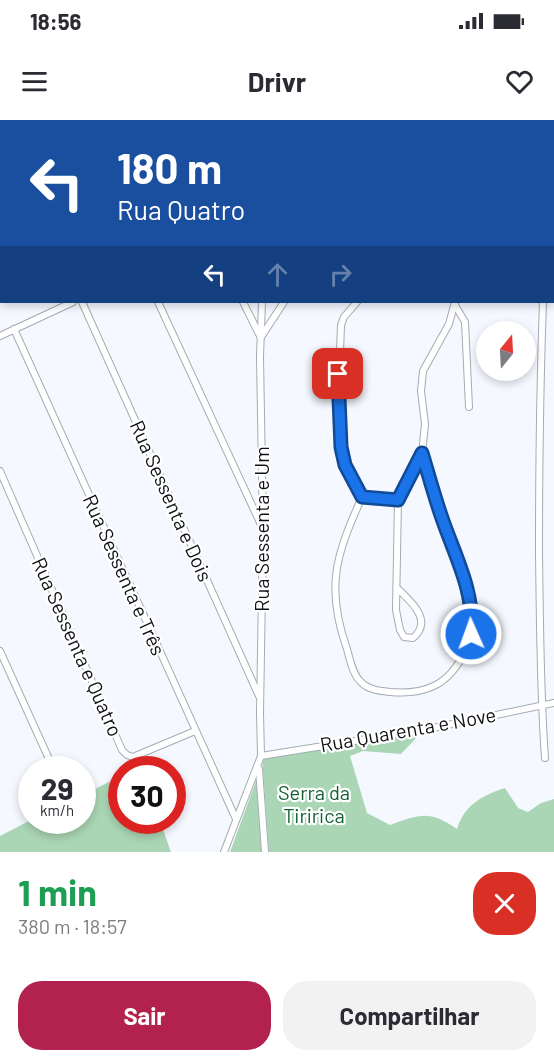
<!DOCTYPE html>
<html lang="pt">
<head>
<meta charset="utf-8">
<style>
	body { margin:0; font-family:Barlow,sans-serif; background:#f2f2f3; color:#2b2b33; height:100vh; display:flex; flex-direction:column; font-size:22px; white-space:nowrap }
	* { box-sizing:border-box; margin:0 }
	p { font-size:20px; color:#7c7c81 }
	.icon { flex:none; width:33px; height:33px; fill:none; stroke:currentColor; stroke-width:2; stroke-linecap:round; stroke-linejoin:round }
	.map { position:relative; height:732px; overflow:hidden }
	.details { display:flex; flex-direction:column; background:#fff; flex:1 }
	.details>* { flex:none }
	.top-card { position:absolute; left:0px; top:0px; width:555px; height:183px; box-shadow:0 3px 9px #0003; background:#1a4fa0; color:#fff; overflow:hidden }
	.needle { width:39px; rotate:18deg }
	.fabs { position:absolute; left:476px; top:201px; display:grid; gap:12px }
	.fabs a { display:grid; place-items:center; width:60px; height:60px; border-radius:50%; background:#fff; box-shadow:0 3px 9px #0003; font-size:30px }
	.speed { position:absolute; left:18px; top:636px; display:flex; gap:12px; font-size:30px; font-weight:700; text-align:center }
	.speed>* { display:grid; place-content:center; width:78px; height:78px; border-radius:50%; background:#fff; box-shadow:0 3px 9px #0003; line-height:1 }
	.speed small { font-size:15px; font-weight:400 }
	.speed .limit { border:9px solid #d22; background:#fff; color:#111 }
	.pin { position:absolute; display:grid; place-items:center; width:51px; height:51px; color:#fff; margin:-26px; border-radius:12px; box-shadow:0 3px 9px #0006 }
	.me { position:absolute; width:66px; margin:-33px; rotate:358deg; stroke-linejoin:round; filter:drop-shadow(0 0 4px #0008) }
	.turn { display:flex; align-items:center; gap:21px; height:126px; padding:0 18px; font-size:27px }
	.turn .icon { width:78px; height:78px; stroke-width:2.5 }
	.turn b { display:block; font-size:42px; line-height:51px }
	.lanes { display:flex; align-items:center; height:57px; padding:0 18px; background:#0003; justify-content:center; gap:30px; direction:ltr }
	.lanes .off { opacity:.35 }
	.round { display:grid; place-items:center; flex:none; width:63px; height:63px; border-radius:24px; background:#f2f2f3 }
	.headline { display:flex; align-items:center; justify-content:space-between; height:102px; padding:0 18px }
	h1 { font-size:36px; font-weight:700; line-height:45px; color:#1e9e55 }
	.primary-button { display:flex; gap:12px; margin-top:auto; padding:12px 18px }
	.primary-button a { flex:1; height:69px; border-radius:24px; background:#b3224e; color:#fff; font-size:24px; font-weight:700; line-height:69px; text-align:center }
	.primary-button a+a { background:#f2f2f3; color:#2b2b33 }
	.status { display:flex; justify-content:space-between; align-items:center; height:42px; padding:0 30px; background:#fff; direction:ltr }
	.status svg { height:16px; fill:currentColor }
	header { display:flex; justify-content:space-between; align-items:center; height:78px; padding:0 18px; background:#fff; font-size:27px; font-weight:700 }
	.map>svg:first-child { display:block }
</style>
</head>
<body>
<div class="status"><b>18:56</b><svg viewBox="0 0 49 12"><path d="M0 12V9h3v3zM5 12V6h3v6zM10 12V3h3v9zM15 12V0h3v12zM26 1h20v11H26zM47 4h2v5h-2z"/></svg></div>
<header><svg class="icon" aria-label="menu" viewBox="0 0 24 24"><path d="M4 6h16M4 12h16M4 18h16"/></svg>Drivr<svg class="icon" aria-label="heart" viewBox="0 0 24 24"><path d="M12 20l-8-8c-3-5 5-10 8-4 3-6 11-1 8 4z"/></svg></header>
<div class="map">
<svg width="554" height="732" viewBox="0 0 554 732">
	<rect width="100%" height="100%" fill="#f5f9ff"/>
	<g fill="#aad6b5">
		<path d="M418,616l-17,18 -38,-3 -13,5 17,57 23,12c30,-11 40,-15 67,4 7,-24 26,-34 48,-41l13,20 10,4 13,-9 13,-4v53h-285l-7,-95 6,-3z"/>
		<path d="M121,656l1,44 38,1 11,31h-171v-16l31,-16h51l1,-25z"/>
		<path d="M256,661l6,71h-32z"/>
	</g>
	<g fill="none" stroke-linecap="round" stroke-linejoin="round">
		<g stroke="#a5abb4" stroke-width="8">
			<g id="minor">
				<path d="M82,0v2"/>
				<path d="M96,2l3,-2"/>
				<path d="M351,2l1,-2"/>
				<path d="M0,48l2,-1"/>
				<path d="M82,182l177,394"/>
				<path d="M158,182l104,225"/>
				<path d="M243,182l17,34"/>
				<path d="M357,182l-13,15 -3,8 -3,82 3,40 5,18 16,32 36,3"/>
				<path d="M543,182c-3,83 -4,167 -4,251 1,68 1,137 6,205"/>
				<path d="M455,185l10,17 4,85"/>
				<path d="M14,209l222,490"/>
				<path d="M0,216l73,-34"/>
				<path d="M261,217l23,-35"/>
				<path d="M0,351l122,279 5,5 6,2 62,-26"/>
				<path d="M362,377c-26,58 -37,90 -15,152 3,11 6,26 14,33 7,8 20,9 29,10 35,3 59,-7 74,-39 5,-10 8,-19 8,-30 -1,-36 -16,-68 -28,-100 -9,-23 -15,-46 -22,-69"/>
				<path d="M397,468c13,13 37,32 16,50l-9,-1 -4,-7 -4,-20 2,-110 24,-46 3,-30 -4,-33 2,-20 26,-47 6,-22"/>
				<path d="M0,531l54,119"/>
				<path d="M261,636l162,-26 131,-27"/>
				<path d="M259,649l6,83"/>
				<path d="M224,732l37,-96 -1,-43 3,-183 -3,-173 2,-55"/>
			</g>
		</g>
		<g stroke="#a5abb4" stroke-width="9">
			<g id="tertiary">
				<path d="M524,0v2"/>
				<path d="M554,84v1"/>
			</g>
		</g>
		<g stroke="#a5abb4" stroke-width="10">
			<g id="secondary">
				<path d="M472,2l3,-2"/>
				<path d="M0,134l2,-1"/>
			</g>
		</g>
		<use href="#minor" stroke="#fff" stroke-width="6"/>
		<use href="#tertiary" stroke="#fff" stroke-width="8"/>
		<use href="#secondary" stroke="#fdded7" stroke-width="8"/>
	</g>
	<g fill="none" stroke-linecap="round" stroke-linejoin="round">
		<g stroke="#114b97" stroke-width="15">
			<path id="route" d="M338,254l3,73 4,18 17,32 36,3 24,-47c7,23 13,46 21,68 13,37 32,72 28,113"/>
		</g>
		<use href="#route" stroke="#1a73e8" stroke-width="10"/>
	</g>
	<g text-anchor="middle" stroke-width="4.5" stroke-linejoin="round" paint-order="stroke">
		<g font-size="20" fill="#0f1114" stroke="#fff">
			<text transform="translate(171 381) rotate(66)" y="7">Rua Sessenta e Dois</text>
			<text transform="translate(262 409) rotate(-90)" y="7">Rua Sessenta e Um</text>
			<text transform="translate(124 455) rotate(66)" y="7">Rua Sessenta e Três</text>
			<text transform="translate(77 527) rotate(66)" y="7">Rua Sessenta e Quatro</text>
			<text transform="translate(408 610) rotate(-10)" y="7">Rua Quarenta e Nove</text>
		</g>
		<g font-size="20" fill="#115f32" stroke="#fff">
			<text x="314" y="680">Serra da<tspan x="314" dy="23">Tiririca</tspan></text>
		</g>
	</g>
</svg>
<div class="fabs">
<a><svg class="needle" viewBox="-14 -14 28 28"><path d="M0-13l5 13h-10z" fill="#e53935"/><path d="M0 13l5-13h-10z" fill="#7c7c81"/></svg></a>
</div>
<div class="speed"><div>29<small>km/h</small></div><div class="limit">30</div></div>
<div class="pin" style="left:338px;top:254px;background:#d93025"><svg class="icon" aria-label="arrive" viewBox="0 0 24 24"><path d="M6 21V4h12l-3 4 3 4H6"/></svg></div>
<svg class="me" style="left:471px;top:514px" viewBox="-20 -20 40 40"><circle r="17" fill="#1a73e8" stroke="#fff" stroke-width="3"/><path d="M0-11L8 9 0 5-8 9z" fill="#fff"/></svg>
<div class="top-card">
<div class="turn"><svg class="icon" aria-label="left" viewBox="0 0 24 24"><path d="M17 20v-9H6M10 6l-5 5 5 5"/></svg><div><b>180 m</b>Rua Quatro</div></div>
<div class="lanes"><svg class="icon" aria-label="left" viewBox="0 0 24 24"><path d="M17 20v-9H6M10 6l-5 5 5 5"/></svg><svg class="icon off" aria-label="ahead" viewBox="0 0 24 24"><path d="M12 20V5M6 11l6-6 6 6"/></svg><svg class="icon off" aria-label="right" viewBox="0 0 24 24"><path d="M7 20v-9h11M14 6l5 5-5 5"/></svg></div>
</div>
</div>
<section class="details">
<div class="headline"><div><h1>1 min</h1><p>380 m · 18:57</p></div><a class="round" style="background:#d93025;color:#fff"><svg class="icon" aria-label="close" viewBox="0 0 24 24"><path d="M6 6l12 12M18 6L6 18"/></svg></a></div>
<div class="primary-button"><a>Sair</a><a>Compartilhar</a></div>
</section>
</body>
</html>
